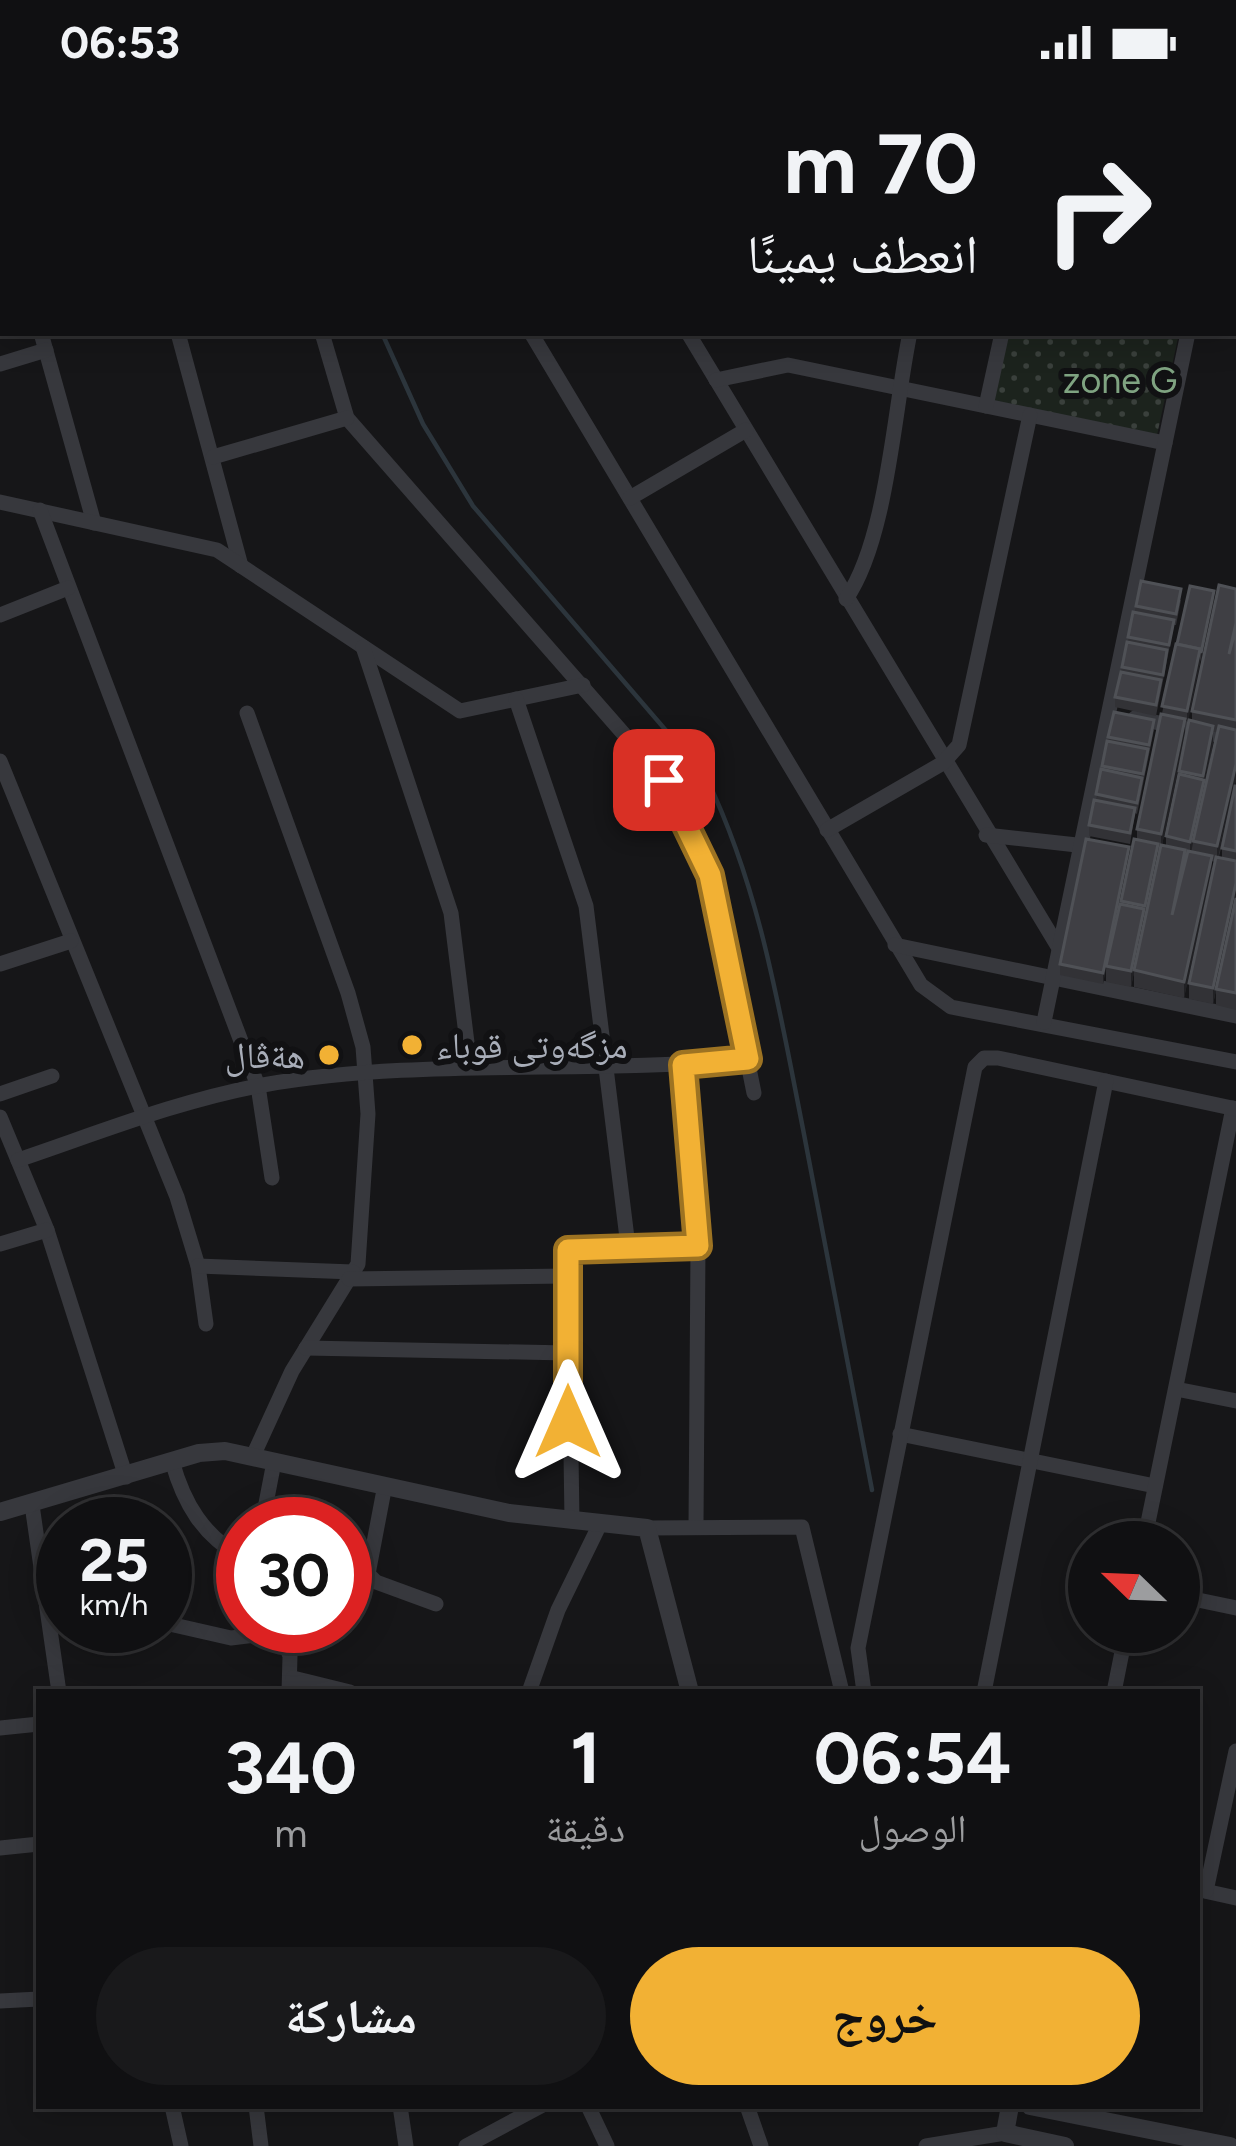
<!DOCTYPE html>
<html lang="ar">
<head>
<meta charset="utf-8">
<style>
	body { margin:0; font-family:Figtree,"Noto Naskh Arabic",sans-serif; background:#19191b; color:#f1f3f6; direction:rtl; height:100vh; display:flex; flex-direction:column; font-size:45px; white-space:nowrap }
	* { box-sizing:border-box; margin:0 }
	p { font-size:39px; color:#9c9d9f }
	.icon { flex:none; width:66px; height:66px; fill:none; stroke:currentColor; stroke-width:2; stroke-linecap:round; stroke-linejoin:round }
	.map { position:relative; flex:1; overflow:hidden; direction:ltr }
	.sheet { position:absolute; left:36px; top:1605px; width:1164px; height:420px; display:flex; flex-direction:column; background:#101012; border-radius:0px; box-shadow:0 6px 30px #0003,0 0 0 3px #303032; direction:rtl }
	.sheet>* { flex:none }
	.banner { position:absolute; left:0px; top:0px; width:1236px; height:252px; box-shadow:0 6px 30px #0003,0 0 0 3px #303032; direction:rtl; background:#101012; color:#f1f3f6; overflow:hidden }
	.needle { width:78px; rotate:293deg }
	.fabs { position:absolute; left:1068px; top:1437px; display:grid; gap:24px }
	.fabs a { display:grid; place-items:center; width:132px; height:132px; border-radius:50%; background:#101012; box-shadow:0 6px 30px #0003,0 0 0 3px #303032; font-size:60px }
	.speed { position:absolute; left:36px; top:1413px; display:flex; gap:24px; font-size:60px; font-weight:700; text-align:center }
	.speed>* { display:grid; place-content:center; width:156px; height:156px; border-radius:50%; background:#101012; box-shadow:0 6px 30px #0003,0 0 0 3px #303032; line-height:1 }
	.speed small { font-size:30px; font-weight:400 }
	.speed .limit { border:18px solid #d22; background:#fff; color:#111 }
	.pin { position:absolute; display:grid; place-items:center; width:102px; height:102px; color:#fff; margin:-51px; border-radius:24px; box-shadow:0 6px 18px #0006 }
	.me { position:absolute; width:132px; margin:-66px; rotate:0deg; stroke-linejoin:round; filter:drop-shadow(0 0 9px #0008) }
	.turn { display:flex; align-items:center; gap:42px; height:252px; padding:0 60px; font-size:54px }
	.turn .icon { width:156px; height:156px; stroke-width:2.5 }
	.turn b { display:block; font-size:84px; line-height:102px }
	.eta { display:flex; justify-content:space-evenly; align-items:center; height:204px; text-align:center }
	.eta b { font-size:72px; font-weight:700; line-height:84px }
	.action { display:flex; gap:24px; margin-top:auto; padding:24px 60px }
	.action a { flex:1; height:138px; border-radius:72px; background:#f2b134; color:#111; font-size:48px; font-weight:700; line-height:138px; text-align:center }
	.action a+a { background:#19191b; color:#f1f3f6 }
	.status { display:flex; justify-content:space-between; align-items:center; height:84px; padding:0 60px; background:#101012; direction:ltr }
	.status svg { height:33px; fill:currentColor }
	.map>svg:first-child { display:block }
</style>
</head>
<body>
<div class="status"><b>06:53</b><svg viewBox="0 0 49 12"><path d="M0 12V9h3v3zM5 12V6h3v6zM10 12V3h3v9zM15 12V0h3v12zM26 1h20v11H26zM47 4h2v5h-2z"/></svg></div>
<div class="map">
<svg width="1236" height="2062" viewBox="0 0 1236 2062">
	<defs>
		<pattern id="green-dots" width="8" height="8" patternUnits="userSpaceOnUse" patternTransform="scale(3)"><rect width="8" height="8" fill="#1c231d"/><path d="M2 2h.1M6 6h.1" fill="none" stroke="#3a403c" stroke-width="1.8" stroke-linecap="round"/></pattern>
	</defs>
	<rect width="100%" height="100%" fill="#161618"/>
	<path fill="url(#green-dots)" d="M1009,249h170l-22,102 -163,-34z"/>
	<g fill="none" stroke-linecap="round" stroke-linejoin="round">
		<g stroke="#2c353c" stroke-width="4.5">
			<path d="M307,0v3"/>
			<path d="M382,249l41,91 50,82 233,271c54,112 73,231 97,352 23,120 46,240 69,361"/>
		</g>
		<g stroke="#37383d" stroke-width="15">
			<path d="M111,0l1,3"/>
			<path d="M248,0v3"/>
			<path d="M834,0l16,3"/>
			<path d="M49,3l11,-3"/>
			<path d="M459,3l1,-3"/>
			<path d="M601,3v-3"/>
			<path d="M966,3l1,-3"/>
			<path d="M1097,3v-3"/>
			<path d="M0,17l3,-1"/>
			<path d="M1233,31l3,-14"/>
			<path d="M0,144l3,-1"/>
			<path d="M1233,215l3,1"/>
			<path d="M1233,244h3"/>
			<path d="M41,249l53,190"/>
			<path d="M178,249l63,233"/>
			<path d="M322,249l25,85 317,362 46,95 44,218"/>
			<path d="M531,249l390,652 30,22 285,55"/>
			<path d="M688,249l372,617"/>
			<path d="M0,280l46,-14"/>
			<path d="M716,296l72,-15 377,78"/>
			<path d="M986,322l16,-73"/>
			<path d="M213,373l134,-39"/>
			<path d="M630,414l116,-68"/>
			<path d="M0,418l217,48 243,161 123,-26"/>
			<path d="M40,426l218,576 14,92"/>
			<path d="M846,515c42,-61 48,-192 64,-266"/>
			<path d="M0,531l68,-27"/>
			<path d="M363,563l88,266 19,154"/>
			<path d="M516,615l70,207 42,340"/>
			<path d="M247,629l101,280 15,54 5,67 -10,150 -66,107 -39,85"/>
			<path d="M1135,634l101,21"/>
			<path d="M0,677l177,436 21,69 8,58"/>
			<path d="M827,746l116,-67 16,-18 71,-330"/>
			<path d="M986,751l100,11"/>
			<path d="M895,861l341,71"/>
			<path d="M0,880l71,-23"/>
			<path d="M1044,938l144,-689"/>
			<path d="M683,981l15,181 -2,279"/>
			<path d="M0,1010l52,-18"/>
			<path d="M0,1033l47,113 79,247"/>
			<path d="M18,1076c80,-27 162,-60 245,-75 160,-28 323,-10 485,-26"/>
			<path d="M0,1160l47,-14"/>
			<path d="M198,1182l155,6"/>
			<path d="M349,1195l219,-3"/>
			<path d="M306,1264l262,5"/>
			<path d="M1176,1305l60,12"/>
			<path d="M900,1350l255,52"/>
			<path d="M172,1377c12,43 31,75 71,97"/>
			<path d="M384,1406l-16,84 8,8 60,22"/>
			<path d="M32,1421l27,187"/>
			<path d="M572,1437l-4,-271 130,-4"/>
			<path d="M262,1440l12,-62"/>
			<path d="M647,1444l155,-1 40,165"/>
			<path d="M1144,1458l89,-434"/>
			<path d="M1179,1512l57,12"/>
			<path d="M165,1539l66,15 50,-6"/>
			<path d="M278,1542l12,30 -1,36"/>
			<path d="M293,1594l57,14"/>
			<path d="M529,1608l29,-82 42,-86"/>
			<path d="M864,1608l-6,-44 117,-581 9,-9h14l238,51"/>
			<path d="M984,1608l122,-611"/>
			<path d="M1114,1608l12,-60"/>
			<path d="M0,1644l39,-4"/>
			<path d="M0,1764l39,-4"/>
			<path d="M1200,1806l36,8"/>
			<path d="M1206,1807l30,-140"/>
			<path d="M0,1917l39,-2"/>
			<path d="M172,2022l9,40"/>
			<path d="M256,2022l5,40"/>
			<path d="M400,2022l6,40"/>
			<path d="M588,2022l19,40"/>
			<path d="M747,2022l14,40"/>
			<path d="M466,2062l75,-40"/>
			<path d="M926,2062l79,-13"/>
		</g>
		<g stroke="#37383d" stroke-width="18">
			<path d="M0,1428l199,-59 26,-2 284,62 138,15 43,164"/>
			<path d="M1010,2022l-5,27 60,13"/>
			<path d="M1030,2022l200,40"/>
		</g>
	</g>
	<g fill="#323236" fill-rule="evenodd">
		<path d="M1236,505v191l-17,77 3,1v-10l14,-62v224l-20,-5v-16l9,-39 -12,54 -24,-5v-16l26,-121 -3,-1 -28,137 -50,-11v-15l-3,15 -25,-5v-16l-3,18 -43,-9v-11l69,-106 -22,107 27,-126 3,1v-11l40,-185 37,-42 -29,125v8l-23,110 4,1v-10l13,-65 13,-50v-10zM1213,648h5l-14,63 9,-53z"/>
		<path d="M1181,516l-5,25h-2l-18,91 -41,-9v-10l21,-91z"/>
		<path d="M1154,646l-17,84 -2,-1 -5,31 -41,-8v-11l7,-25 12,-63z"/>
	</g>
	<g fill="#212124">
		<path d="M1214,507v11l-13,62v-11z"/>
		<path d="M1200,565v16l-13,62v-16z"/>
		<path d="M1185,635v16l-24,115v-16z"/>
		<path d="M1213,642v16l-23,116v-16z"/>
		<path d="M1236,680v16l-19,82v-16z"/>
		<path d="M1158,760v17l-13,62v-17z"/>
		<path d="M1129,763v11l-26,126v-11z"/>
		<path d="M1212,772v16l-28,126v-16z"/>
		<path d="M1236,799v16l-23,105v-16z"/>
		<path d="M1144,825v16l-13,62v-16z"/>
	</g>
	<g fill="#3f3f44" stroke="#4f5156" stroke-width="3">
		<path d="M1141,497l40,8 -5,25 -40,-8z"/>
		<path d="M1219,501l17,4v34l-7,31 7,-26v92l-44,-9z"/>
		<path d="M1190,502l24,5 -13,62 -1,-4 -23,-5z"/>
		<path d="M1133,528l41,8 -5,25 -41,-8z"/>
		<path d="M1127,558l40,8 -4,25 -41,-8z"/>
		<path d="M1176,560l24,5 -13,62 -25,-5z"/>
		<path d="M1121,588l40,8 -5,25 -41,-8z"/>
		<path d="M1114,628l40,8 -5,25 -41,-8z"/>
		<path d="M1161,630l24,5 -24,115 -24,-5z"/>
		<path d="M1189,636l24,6 -10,50 -24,-5z"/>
		<path d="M1219,642l17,4v34l-19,82 -24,-5z"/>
		<path d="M1107,657l41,8 -5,25 -41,-8z"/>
		<path d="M1101,685l41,9 -5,25 -41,-9z"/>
		<path d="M1179,690l25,6 -14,62 -24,-6z"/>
		<path d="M1235,702h1v65l-14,-3z"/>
		<path d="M1094,716l41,8 -5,25 -41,-8z"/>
		<path d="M1086,755l43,8 -26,126 -43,-9z"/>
		<path d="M1134,755l24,5 -13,62 -24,-5z"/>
		<path d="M1161,761l24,5 -13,65 16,-64 24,5 -28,126 -50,-12z"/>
		<path d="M1216,773l20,4v22l-23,105 -24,-5z"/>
		<path d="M1236,814v95l-20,-4z"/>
		<path d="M1120,820l24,5 -13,62 -25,-5z"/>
	</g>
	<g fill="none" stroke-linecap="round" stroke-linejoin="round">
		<g stroke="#9d7322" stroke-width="30">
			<path id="route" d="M568,1338v-172l130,-4 -15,-181 65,-6 -38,-184 -46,-95"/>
		</g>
		<use href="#route" stroke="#f2b134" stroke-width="21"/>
	</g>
	<g fill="#f2b134" stroke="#111113" stroke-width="4.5">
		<circle cx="412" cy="961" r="12"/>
		<circle cx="329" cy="971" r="12"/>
	</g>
	<g text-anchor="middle" stroke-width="12" stroke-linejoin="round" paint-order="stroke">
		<g font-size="36" fill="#7fa381" stroke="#111113">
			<text x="1120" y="309">zone G</text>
		</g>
		<g font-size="36" fill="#a8adb8" stroke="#111113" text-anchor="start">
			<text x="436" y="974">مزگەوتی قوباء</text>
			<text x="305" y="984" text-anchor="end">هةڤال</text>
		</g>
	</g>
</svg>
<div class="fabs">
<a><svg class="needle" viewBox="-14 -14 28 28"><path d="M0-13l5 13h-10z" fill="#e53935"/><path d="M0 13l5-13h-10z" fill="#9c9d9f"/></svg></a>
</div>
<div class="speed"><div>25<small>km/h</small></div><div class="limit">30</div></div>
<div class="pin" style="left:664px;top:696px;background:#d93025"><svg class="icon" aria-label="arrive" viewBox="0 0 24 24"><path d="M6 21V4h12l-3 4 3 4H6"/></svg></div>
<svg class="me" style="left:568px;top:1338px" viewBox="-20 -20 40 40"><path d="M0-17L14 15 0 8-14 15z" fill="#f2b134" stroke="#fff" stroke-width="4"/></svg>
<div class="banner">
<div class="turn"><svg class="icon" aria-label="right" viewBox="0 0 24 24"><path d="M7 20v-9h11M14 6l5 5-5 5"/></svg><div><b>70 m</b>انعطف يمينًا</div></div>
</div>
<section class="sheet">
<div class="eta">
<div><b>06:54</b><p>الوصول</p></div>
<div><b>1</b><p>دقيقة</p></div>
<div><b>340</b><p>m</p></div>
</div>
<div class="action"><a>خروج</a><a>مشاركة</a></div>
</section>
</div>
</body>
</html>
